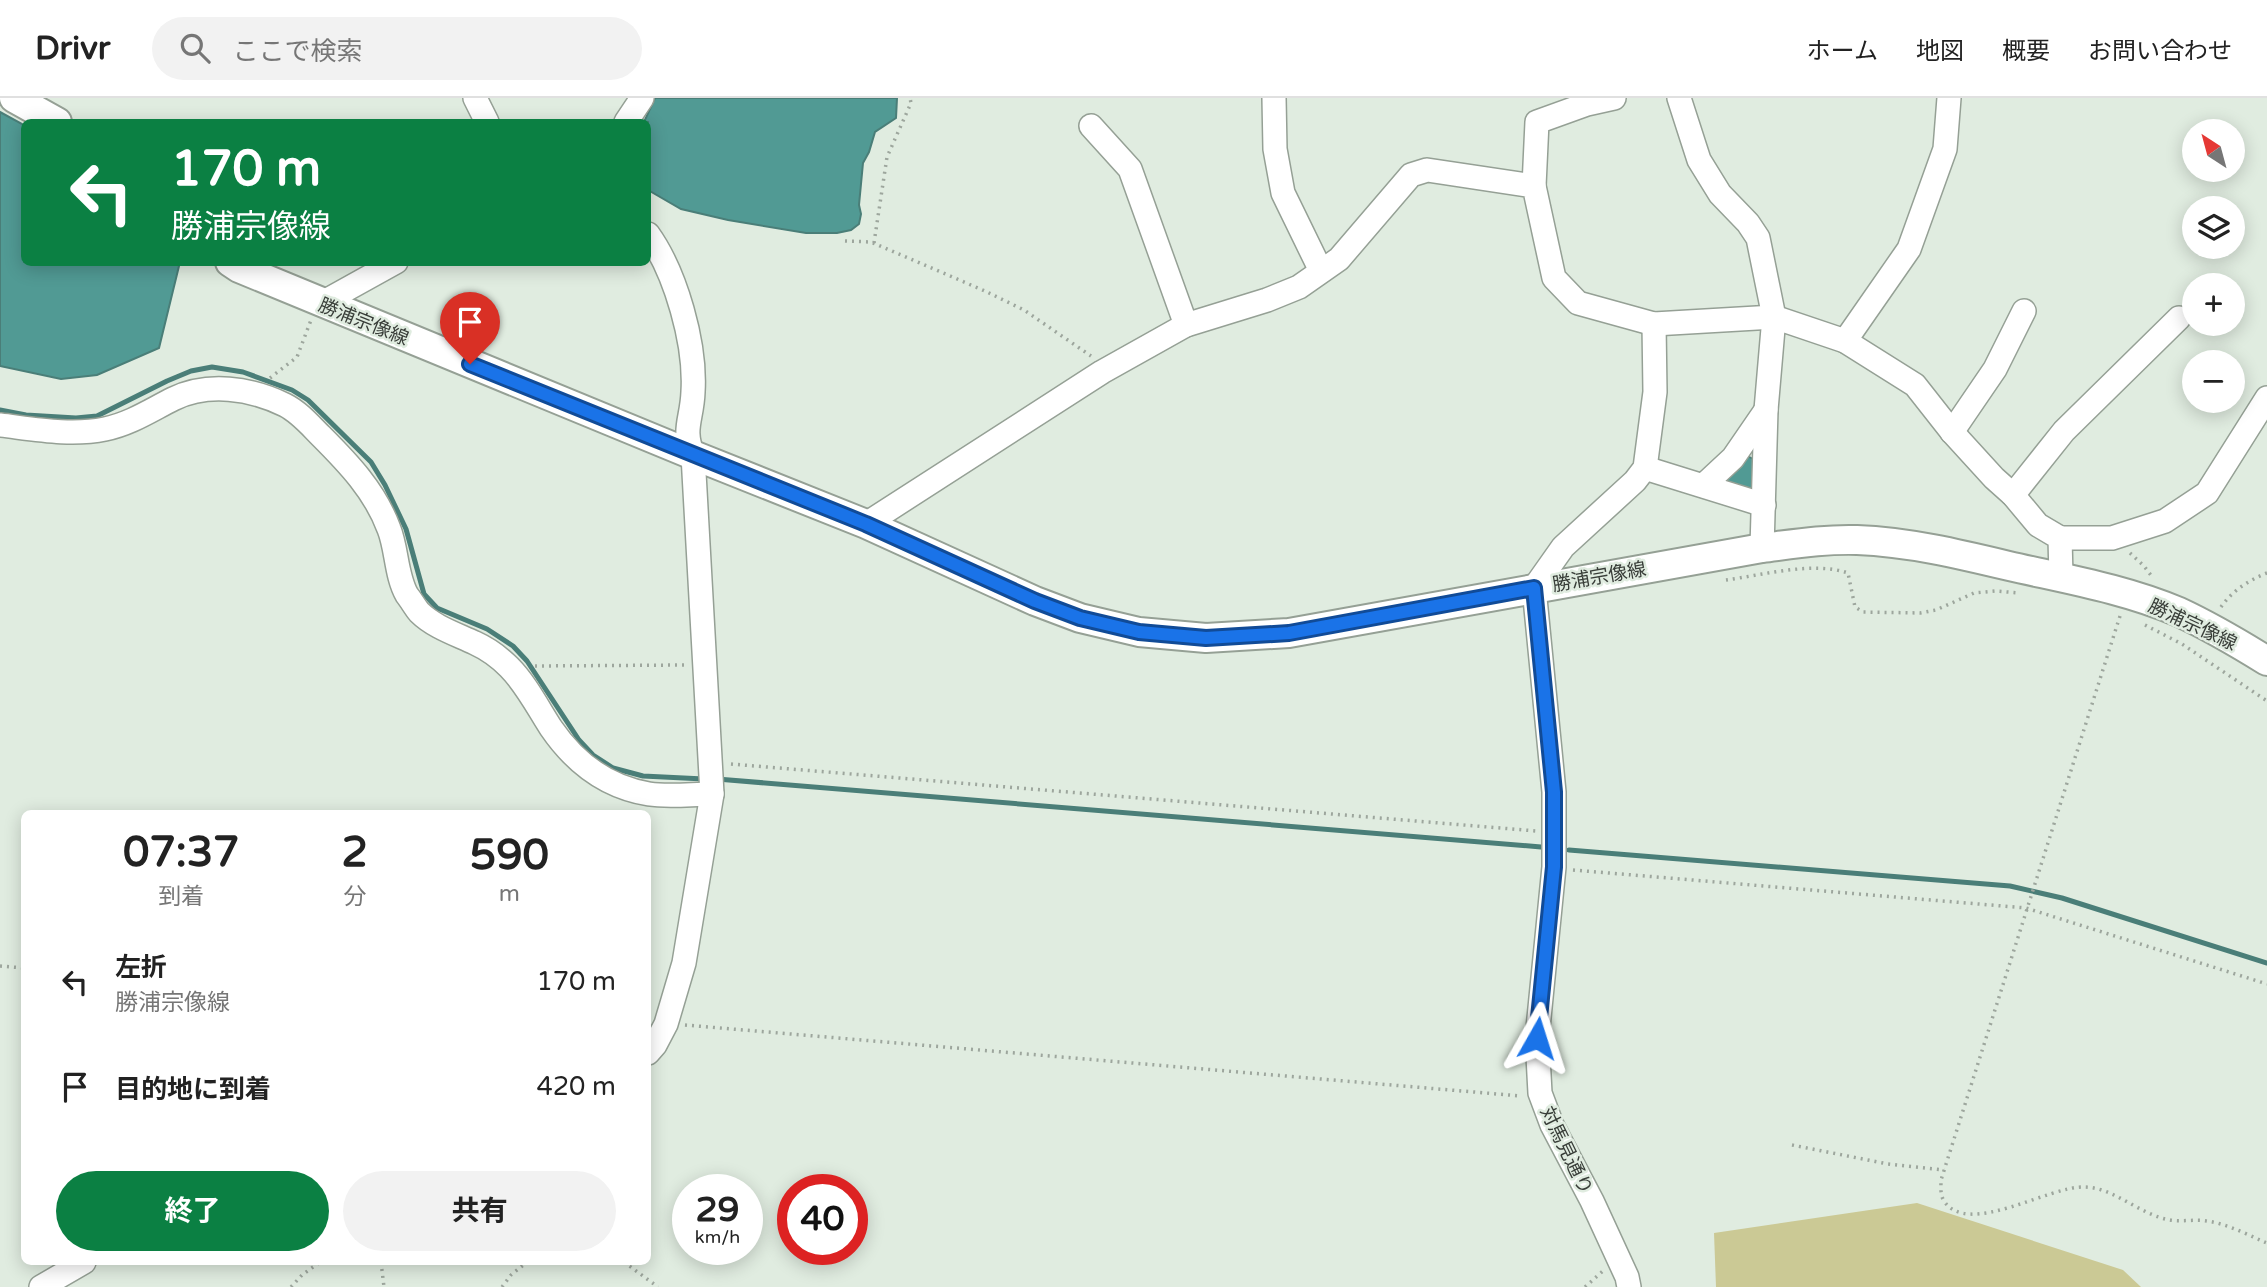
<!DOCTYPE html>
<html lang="ja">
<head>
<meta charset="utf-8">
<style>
	body { margin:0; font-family:"Varela Round","Noto Sans JP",sans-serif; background:#f2f2f2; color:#222; height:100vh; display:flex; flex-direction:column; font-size:26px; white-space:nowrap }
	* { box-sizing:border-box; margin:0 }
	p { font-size:23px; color:#767676 }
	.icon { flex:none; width:38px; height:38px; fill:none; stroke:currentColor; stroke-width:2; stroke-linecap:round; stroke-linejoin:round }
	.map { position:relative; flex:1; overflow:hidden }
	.sheet { position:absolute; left:21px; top:712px; width:630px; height:455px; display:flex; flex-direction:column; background:#fff; border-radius:10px; box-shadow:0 4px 18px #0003 }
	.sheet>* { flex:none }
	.guide { position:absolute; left:21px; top:21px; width:630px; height:147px; border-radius:10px; box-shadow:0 4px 18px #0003; background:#0b8043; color:#fff; overflow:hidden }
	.needle { width:46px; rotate:324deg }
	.fabs { position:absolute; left:2182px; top:21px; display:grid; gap:14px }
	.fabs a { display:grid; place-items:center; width:63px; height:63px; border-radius:50%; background:#fff; box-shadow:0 4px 18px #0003; font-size:35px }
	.speed { position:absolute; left:672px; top:1076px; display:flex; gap:14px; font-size:35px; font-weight:700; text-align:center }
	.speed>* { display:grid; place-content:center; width:91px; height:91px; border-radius:50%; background:#fff; box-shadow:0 4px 18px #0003; line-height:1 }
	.speed small { font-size:18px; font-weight:400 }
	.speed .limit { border:10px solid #d22; background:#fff; color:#111 }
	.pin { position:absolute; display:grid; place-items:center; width:60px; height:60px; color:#fff; margin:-72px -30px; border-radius:50% 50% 50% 0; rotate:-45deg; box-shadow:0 0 7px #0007 }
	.pin .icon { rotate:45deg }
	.me { position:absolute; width:77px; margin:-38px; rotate:6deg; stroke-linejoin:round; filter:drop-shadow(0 0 5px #0008) }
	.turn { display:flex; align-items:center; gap:24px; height:147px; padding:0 35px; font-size:32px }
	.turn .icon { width:91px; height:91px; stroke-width:2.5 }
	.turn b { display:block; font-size:49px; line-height:60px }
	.eta { display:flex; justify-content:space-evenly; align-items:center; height:119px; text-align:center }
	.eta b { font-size:42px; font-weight:700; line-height:49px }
	.button { display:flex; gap:14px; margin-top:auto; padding:14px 35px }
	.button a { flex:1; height:80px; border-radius:42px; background:#0b8043; color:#fff; font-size:28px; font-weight:700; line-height:80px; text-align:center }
	.button a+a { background:#f2f2f2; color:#222 }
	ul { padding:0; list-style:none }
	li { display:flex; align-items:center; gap:21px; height:105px; padding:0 35px }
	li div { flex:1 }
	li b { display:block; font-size:26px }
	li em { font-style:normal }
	header { display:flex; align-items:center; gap:42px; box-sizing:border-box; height:98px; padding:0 35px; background:#fff; border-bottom:2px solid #e0e0e0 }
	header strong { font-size:33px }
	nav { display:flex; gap:38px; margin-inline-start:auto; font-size:24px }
	.search { width:490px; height:63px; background:#f2f2f2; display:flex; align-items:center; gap:18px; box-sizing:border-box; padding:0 24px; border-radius:38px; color:#767676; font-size:26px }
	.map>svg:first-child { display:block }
</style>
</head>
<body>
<header>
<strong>Drivr</strong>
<div class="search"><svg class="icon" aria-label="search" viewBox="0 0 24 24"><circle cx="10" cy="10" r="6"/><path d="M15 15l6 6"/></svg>ここで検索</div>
<nav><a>ホーム</a><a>地図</a><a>概要</a><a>お問い合わせ</a></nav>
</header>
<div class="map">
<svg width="2267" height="1189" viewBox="0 0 2267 1189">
	<rect width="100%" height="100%" fill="#e0ece0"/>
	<path fill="#cbc995" d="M1917,1105l206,67 18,17h-425l-2,-54z"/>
	<g fill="#519a94" stroke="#4a7e78" stroke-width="2">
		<path d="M655,0h242l-1,20 -21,14 -6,20 -6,11 -4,42 2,9 -2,10 -8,6 -14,3h-31l-78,-13 -47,-11 -33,-19v-68h-4z"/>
		<path d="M0,14l24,13v137l152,1 3,3 -20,82 -62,27 -36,4 -61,-13z"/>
		<path d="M1744,356l9,5 3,35 -32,-9z"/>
	</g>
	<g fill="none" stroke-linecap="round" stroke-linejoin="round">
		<g stroke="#4a7e78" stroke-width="5">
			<path d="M0,312l26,5 50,3 21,-2 70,-35 24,-10 21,-4 31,5 49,18 16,10 63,62 14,23 21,44 18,65 13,14 50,21 26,17 14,15 52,79 14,15 20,13 30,8 61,3"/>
			<path d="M717,681l824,68"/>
			<path d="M1569,752l441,36 52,12 205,65"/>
		</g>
		<g stroke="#95a095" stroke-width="26">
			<g id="minor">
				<path d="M475,0l12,24"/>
				<path d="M1274,0l1,51 8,44 38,78"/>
				<path d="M1679,0l20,62 21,34 28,29 10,15 16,79 -8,93 -4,138"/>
				<path d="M626,24l16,-24"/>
				<path d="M1091,28l39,43 56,156"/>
				<path d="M1534,88l3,-64 50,-18 27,-6"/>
				<path d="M648,136c28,39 48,110 45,158 -1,28 -11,36 0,63l19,339 -28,169 -18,61 -11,21 -7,8"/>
				<path d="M322,205l74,-41"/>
				<path d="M1845,243l64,-92 36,-100 4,-51"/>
				<path d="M0,327c34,4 71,11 105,4 25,-5 46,-19 68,-30 35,-17 77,-11 112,6 14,7 25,20 36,31 27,27 54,55 68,93 8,20 7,47 18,66 4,5 8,12 12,17 15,15 37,22 56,31 11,5 25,15 34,24 17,17 29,41 42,61 24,35 55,59 98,66 20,3 43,0 63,0"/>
				<path d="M1952,334l43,-63 29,-58"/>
				<path d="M1645,370l119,37"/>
				<path d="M1704,387l29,-27 33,-48"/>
				<path d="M2013,397l51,-64 115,-113"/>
				<path d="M866,426l236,-152 84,-47 81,-25 32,-13 40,-28 72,-84 16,-5 107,16 20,92 24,25 76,21 120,-7 71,24 70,44 37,47 42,46 19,17 25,30 22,13 1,39"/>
				<path d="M2060,440h52l53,-17 42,-28 60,-95"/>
				<path d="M41,1189l43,-25"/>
				<path d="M1629,1189l-2,-10 -35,-76 -40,-76 -12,-32 -3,-55 17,-171v-75l-20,-204 29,-41 72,-66 10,-13 10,-76 -1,-68"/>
			</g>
		</g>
		<g stroke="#95a095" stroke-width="32">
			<g id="major">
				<path d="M14,0l43,24"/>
				<path d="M230,164l9,6 454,187 173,69 169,77 45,17 59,14 67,6 83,-5 473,-85c32,-4 63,-9 95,-8 52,2 102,14 152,26 57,13 116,23 170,46 30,14 59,31 88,49"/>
			</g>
		</g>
		<g stroke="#9da69d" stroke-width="3.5" stroke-dasharray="2 5" stroke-linecap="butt">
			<path d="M845,143l26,1 114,49 39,19 67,46"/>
			<path d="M874,145l13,-86 24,-54 -1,-5"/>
			<path d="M270,280l27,-21 14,-37"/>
			<path d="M2130,455l14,13 9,12"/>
			<path d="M1726,482c37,-5 87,-19 122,-7l7,34 8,5 57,1 16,-3 38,-17 21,-2 25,2"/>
			<path d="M2221,509c11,-16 28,-27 46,-34"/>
			<path d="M2120,518l-179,564c0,7 -1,15 3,21 24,37 106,-16 141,-14 30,1 55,28 85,33 12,2 25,-1 37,1 21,3 41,14 60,22"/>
			<path d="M2145,527l37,19 85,57"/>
			<path d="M535,568l150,-1"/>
			<path d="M731,666l805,67"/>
			<path d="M1573,772l453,38 241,76"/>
			<path d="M0,868l24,2"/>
			<path d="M685,927l836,71"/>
			<path d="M1792,1047l96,19 56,6"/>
			<path d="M381,1164l3,25"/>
			<path d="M624,1164l34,25"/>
			<path d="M291,1189l11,-12 18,-13"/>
			<path d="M502,1189l9,-12 16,-13"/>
			<path d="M1585,1189l19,-17"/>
		</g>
		<use href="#minor" stroke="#fff" stroke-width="23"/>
		<use href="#major" stroke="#fff" stroke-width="28"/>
	</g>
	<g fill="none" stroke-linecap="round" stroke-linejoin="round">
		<g stroke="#114b97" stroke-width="18">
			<path id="route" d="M470,266l396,160 169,77 45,17 59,14 67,6 83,-5 245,-45 20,204v75l-17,171"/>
		</g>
		<use href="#route" stroke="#1a73e8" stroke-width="12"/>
	</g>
	<g text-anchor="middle" stroke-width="5" stroke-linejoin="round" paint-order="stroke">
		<g font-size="19" fill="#383d38" stroke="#e0ece0">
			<text transform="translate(364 223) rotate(22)" y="7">勝浦宗像線</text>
			<text transform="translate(1599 478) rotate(-10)" y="7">勝浦宗像線</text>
			<text transform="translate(2193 526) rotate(25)" y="7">勝浦宗像線</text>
			<text transform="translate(1567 1052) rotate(64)" y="7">対馬見通り</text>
		</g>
	</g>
</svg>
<div class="fabs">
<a><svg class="needle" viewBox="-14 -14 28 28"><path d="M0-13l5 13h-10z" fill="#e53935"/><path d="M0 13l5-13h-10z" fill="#767676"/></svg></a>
<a><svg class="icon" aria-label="layers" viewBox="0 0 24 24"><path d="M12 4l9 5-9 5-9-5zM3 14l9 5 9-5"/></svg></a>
<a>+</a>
<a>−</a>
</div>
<div class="speed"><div>29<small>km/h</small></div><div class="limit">40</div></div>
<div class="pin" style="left:470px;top:266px;background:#d93025"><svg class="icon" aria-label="arrive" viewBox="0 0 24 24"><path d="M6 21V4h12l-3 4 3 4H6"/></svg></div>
<svg class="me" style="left:1537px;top:940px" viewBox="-20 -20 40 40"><path d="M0-17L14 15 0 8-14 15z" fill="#1a73e8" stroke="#fff" stroke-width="4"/></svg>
<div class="guide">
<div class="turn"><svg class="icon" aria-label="left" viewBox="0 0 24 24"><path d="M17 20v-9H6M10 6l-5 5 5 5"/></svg><div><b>170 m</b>勝浦宗像線</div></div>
</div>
<section class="sheet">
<div class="eta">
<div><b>07:37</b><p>到着</p></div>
<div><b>2</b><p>分</p></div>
<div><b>590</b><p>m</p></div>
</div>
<ul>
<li><svg class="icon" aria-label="left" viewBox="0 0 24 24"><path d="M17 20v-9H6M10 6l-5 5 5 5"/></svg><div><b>左折</b><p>勝浦宗像線</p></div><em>170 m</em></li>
<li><svg class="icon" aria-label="arrive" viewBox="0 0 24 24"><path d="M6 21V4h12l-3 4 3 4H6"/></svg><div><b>目的地に到着</b></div><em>420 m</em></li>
</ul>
<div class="button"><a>終了</a><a>共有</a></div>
</section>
</div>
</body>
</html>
